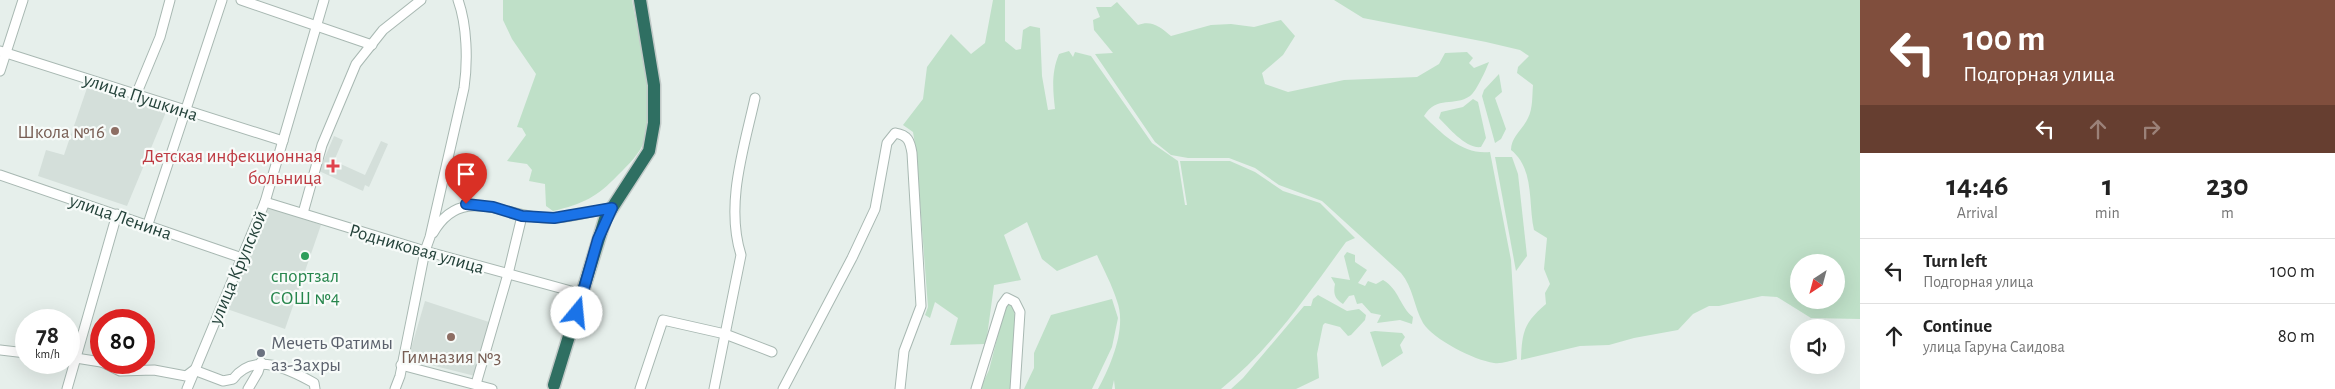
<!DOCTYPE html>
<html lang="en">
<head>
<meta charset="utf-8">
<style>
	body { margin:0; font-family:"Alegreya Sans",sans-serif; background:#f2f2f2; color:#222; height:100vh; display:flex; flex-direction:column; font-size:19px; white-space:nowrap }
	* { box-sizing:border-box; margin:0 }
	p { font-size:16px; color:#767676 }
	.icon { flex:none; width:28px; height:28px; fill:none; stroke:currentColor; stroke-width:2; stroke-linecap:round; stroke-linejoin:round }
	.map { position:relative; flex:1; overflow:hidden }
	.drawer { display:flex; flex-direction:column; background:#fff; width:475px }
	.drawer>* { flex:none }
	.top-card { background:#804e3d; color:#fff; overflow:hidden }
	.needle { width:32px; rotate:216deg }
	.tools { position:absolute; left:1790px; top:254px; display:grid; gap:10px }
	.tools a { display:grid; place-items:center; width:55px; height:55px; border-radius:50%; background:#fff; box-shadow:0 5px 20px #0002; font-size:25px }
	.speed { position:absolute; left:15px; top:309px; display:flex; gap:10px; font-size:25px; font-weight:700; text-align:center }
	.speed>* { display:grid; place-content:center; width:65px; height:65px; border-radius:50%; background:#fff; box-shadow:0 5px 20px #0002; line-height:1 }
	.speed small { font-size:12px; font-weight:400 }
	.speed .limit { border:8px solid #d22; background:#fff; color:#111 }
	.pin { position:absolute; display:grid; place-items:center; width:42px; height:42px; color:#fff; margin:-51px -21px; border-radius:50% 50% 50% 0; rotate:-45deg; box-shadow:0 0 5px #0007 }
	.pin .icon { rotate:45deg }
	.me { position:absolute; width:55px; margin:-28px; rotate:17deg; stroke-linejoin:round; filter:drop-shadow(0 0 4px #0008) }
	.turn { display:flex; align-items:center; gap:18px; height:105px; padding:0 20px; font-size:22px }
	.turn .icon { width:65px; height:65px; stroke-width:2.5 }
	.turn b { display:block; font-size:35px; line-height:42px }
	.lanes { display:flex; align-items:center; height:48px; padding:0 20px; background:#0003; justify-content:center; gap:25px; direction:ltr }
	.lanes .off { opacity:.35 }
	.eta { display:flex; justify-content:space-evenly; align-items:center; height:85px; text-align:center }
	.eta b { font-size:30px; font-weight:600; line-height:35px }
	ul { padding:0; list-style:none }
	li { display:flex; align-items:center; gap:15px; height:65px; padding:0 20px; border-top:1px solid #e0e0e0 }
	li div { flex:1 }
	li b { display:block; font-size:19px }
	li em { font-style:normal }
	main { display:flex; flex:1; min-height:0 }
	.map>svg:first-child { display:block }
</style>
</head>
<body>
<main>
<div class="map">
<svg width="1860" height="389" viewBox="0 0 1860 389">
	<rect width="100%" height="100%" fill="#e6efeb"/>
	<g fill="#d4dfda">
		<path d="M87,88l79,24 -39,94 -89,-30 8,-26 18,5z"/>
		<path d="M334,136l9,4 -9,21 31,14 16,-34 7,3 -19,43 -4,-2 -2,6 -44,-20z"/>
		<path d="M260,204l61,21 -36,104 -61,-21z"/>
		<path d="M425,301l67,22 -17,53 -52,-13 -13,-11z"/>
	</g>
	<g fill="#bfe0c8" fill-rule="evenodd">
		<path d="M503,0h129c6,35 26,106 13,139 -5,15 -16,25 -27,36 -21,22 -35,29 -65,36l-7,-5 -1,-22 -16,-3 3,-11 -5,-6 -20,-3 19,-26 -4,-7 -5,-1 19,-53 -24,-35 -9,-19z"/>
		<path d="M993,0h12v41l11,9 5,-1 2,-19 7,-4 10,2 2,48 6,34 7,-1c-2,-19 -4,-36 4,-55l10,-3 4,6 2,-5 16,4 61,87 26,18 7,44h2l-7,-44h50l25,11 28,19 37,12 35,35 -9,4c-38,52 -74,106 -125,147h-106l-1,-9 -2,9h-14c13,-24 29,-61 19,-88 -5,-16 -13,-31 -20,-46l-40,16 -15,-12 -15,-37 -23,13 17,45 -27,5 -8,59 -36,1 8,-27 -23,-16 -5,16 -5,-3 3,-8 -12,-157 -3,-18 -10,-7 20,-26 4,-32 24,-33 20,20 14,-11z"/>
		<path d="M1334,0h526v319l-49,-1 -34,-21 -15,-1 -43,10h-10l-16,8 -15,16 -44,8 -25,7 -29,1 -59,14c1,-29 3,-37 25,-56l-1,-11 5,-9 -6,-15 3,-31 -13,-8c-6,-26 1,-61 -23,-80 0,-13 12,-21 17,-32 5,-10 4,-22 5,-33l-16,-12 1,-6 11,-11 -9,-6 -34,-8 -123,-24zM1799,262h37v38h-37z"/>
		<path d="M1117,2l21,23c14,-5 22,2 33,11l40,-11 20,-1 23,3 27,-7 14,16 -12,19 -21,18 3,11 23,8 56,-12 73,-3 22,-13 6,-11 22,-1 6,6 -4,5 5,5 15,-6c-3,8 -13,30 -19,34 -16,11 -33,-1 -46,20 18,18 39,39 66,36l21,108 6,99c-8,2 -15,5 -23,4 -20,-3 -60,-23 -71,-40 -9,-16 -10,-36 -22,-50l-79,-72 -43,-16 -24,-17 -26,-10h-41l-17,-3 -16,-13 -60,-88 18,-1 -19,-23 -1,-10 7,-3 -4,-10h15z"/>
		<path d="M1499,74l3,18 -7,6 11,31 -5,10 -6,4 -13,-47 2,-6z"/>
		<path d="M1473,99l5,3 8,36 -5,9c-15,2 -32,-19 -42,-29l2,-6 22,-5z"/>
		<path d="M1495,157h17l6,17 9,82 -11,15z"/>
		<path d="M1347,252l8,3v7l12,8 -9,13 7,3 3,-5 8,3 7,-4c16,9 17,27 30,37l-1,7 -12,-4 -23,3 4,-8 -10,-2 -9,-10 -5,1 -3,-9 -5,1 -6,8c-8,-5 -10,-10 -8,-20l-4,-7 19,3 -6,-24z"/>
		<path d="M1318,295l29,16 12,-2 7,6 -1,5 -14,15 -3,1 -8,-9 -15,-4 -2,2 -6,29 2,24 -23,11h-65l12,-11 61,-72h7l2,-7z"/>
		<path d="M1112,299l6,19 -6,29 -20,42h-68l10,-21v-15l17,-38z"/>
		<path d="M1007,305h4c11,13 1,66 0,84h-31l9,-19 16,-62z"/>
		<path d="M1375,331l27,2 3,4 -5,8 3,8 -21,14 -12,-35z"/>
	</g>
	<g fill="none" stroke-linecap="round" stroke-linejoin="round">
		<g stroke="#a8b8b2" stroke-width="11">
			<g id="minor">
				<path d="M241,0l131,45"/>
				<path d="M0,51l283,90"/>
				<path d="M0,71l23,-71"/>
				<path d="M136,95l24,-58 10,-37"/>
				<path d="M0,175l242,83"/>
				<path d="M265,202l160,49 146,40"/>
				<path d="M303,213l19,-68 34,-81 27,-34 38,-30"/>
				<path d="M148,224l74,-224"/>
				<path d="M433,233c30,-53 76,-12 122,-15 18,-1 38,-7 56,-10"/>
				<path d="M0,350l26,3"/>
				<path d="M76,358l25,4"/>
				<path d="M102,362l18,9 34,-1 32,6 8,-6 29,11 10,-2c21,-28 56,-10 81,4l1,6"/>
				<path d="M401,365l91,24"/>
				<path d="M476,384l32,-110 14,-58"/>
				<path d="M67,389l50,-175"/>
				<path d="M187,389l78,-187 59,-202"/>
				<path d="M248,389l10,-17 3,-10"/>
				<path d="M395,389l5,-13 25,-125 5,-14 34,-149c4,-27 3,-63 -6,-88"/>
				<path d="M640,389l23,-69 62,14 47,18"/>
				<path d="M714,389l27,-134c-16,-51 3,-107 14,-157"/>
				<path d="M783,389l69,-131 23,-49 12,-66 8,-10c13,2 15,8 17,20l9,153 -17,45 -4,38"/>
				<path d="M976,389l26,-84 5,-7 8,4 5,10 -5,77"/>
			</g>
		</g>
		<g stroke="#c2cac8" stroke-width="15">
			<path id="highway" d="M554,385l51,-166 44,-68 5,-28v-38l-14,-85"/>
		</g>
		<use href="#minor" stroke="#fff" stroke-width="9"/>
		<use href="#highway" stroke="#2f6f62" stroke-width="12"/>
	</g>
	<g fill="none" stroke-linecap="round" stroke-linejoin="round">
		<g stroke="#114b97" stroke-width="12">
			<path id="route" d="M466,204l27,3 29,9 32,2 58,-10 -14,31 -21,74"/>
		</g>
		<use href="#route" stroke="#1a73e8" stroke-width="9"/>
	</g>
	<g fill="#8d6e63" stroke="#f7fbf9" stroke-width="2">
		<circle cx="115" cy="131" r="5"/>
		<circle cx="451" cy="337" r="5"/>
	</g>
	<path fill="#e0444e" stroke="#f7fbf9" stroke-width="2" d="M330.5 158.5h5v5h5v5h-5v5h-5v-5h-5v-5h5z"/>
	<circle fill="#2e9e5b" stroke="#f7fbf9" stroke-width="2" cx="305" cy="256" r="5"/>
	<circle fill="#6b7280" stroke="#f7fbf9" stroke-width="2" cx="261" cy="353" r="5"/>
	<g text-anchor="middle" stroke-width="4.5" stroke-linejoin="round" paint-order="stroke">
		<g font-size="19" fill="#24423a" stroke="#f7fbf9">
			<text transform="translate(141 96) rotate(18)" y="7">улица Пушкина</text>
			<text transform="translate(121 216) rotate(19)" y="7">улица Ленина</text>
			<text transform="translate(417 248) rotate(16)" y="7">Родниковая улица</text>
			<text transform="translate(237 267) rotate(-67)" y="7">улица Крупской</text>
		</g>
		<g font-size="19" fill="#785e54" stroke="#f7fbf9" text-anchor="end">
			<text x="105" y="138">Школа №16</text>
			<text x="451" y="363" text-anchor="middle">Гимназия №3</text>
		</g>
		<g font-size="19" fill="#be3a42" stroke="#f7fbf9" text-anchor="end">
			<text x="322" y="162">Детская инфекционная<tspan x="322" dy="22">больница</tspan></text>
		</g>
		<g font-size="19" fill="#27864d" stroke="#f7fbf9">
			<text x="305" y="282">спортзал<tspan x="305" dy="22">СОШ №4</tspan></text>
		</g>
		<g font-size="19" fill="#5b616d" stroke="#f7fbf9" text-anchor="start">
			<text x="271" y="349">Мечеть Фатимы<tspan x="271" dy="22">аз-Захры</tspan></text>
		</g>
	</g>
</svg>
<div class="tools">
<a><svg class="needle" viewBox="-14 -14 28 28"><path d="M0-13l5 13h-10z" fill="#e53935"/><path d="M0 13l5-13h-10z" fill="#767676"/></svg></a>
<a><svg class="icon" aria-label="sound" viewBox="0 0 24 24"><path d="M4 9h4l5-4v14l-5-4H4zM17 9q2 3 0 6"/></svg></a>
</div>
<div class="speed"><div>78<small>km/h</small></div><div class="limit">80</div></div>
<div class="pin" style="left:466px;top:204px;background:#d93025"><svg class="icon" aria-label="arrive" viewBox="0 0 24 24"><path d="M6 21V4h12l-3 4 3 4H6"/></svg></div>
<svg class="me" style="left:577px;top:313px" viewBox="-20 -20 40 40"><circle r="19" fill="#fff"/><path d="M0-13L10 11 0 6-10 11z" fill="#1a73e8"/></svg>
</div>
<section class="drawer">
<div class="top-card">
<div class="turn"><svg class="icon" aria-label="left" viewBox="0 0 24 24"><path d="M17 20v-9H6M10 6l-5 5 5 5"/></svg><div><b>100 m</b>Подгорная улица</div></div>
<div class="lanes"><svg class="icon" aria-label="left" viewBox="0 0 24 24"><path d="M17 20v-9H6M10 6l-5 5 5 5"/></svg><svg class="icon off" aria-label="ahead" viewBox="0 0 24 24"><path d="M12 20V5M6 11l6-6 6 6"/></svg><svg class="icon off" aria-label="right" viewBox="0 0 24 24"><path d="M7 20v-9h11M14 6l5 5-5 5"/></svg></div>
</div>
<div class="eta">
<div><b>14:46</b><p>Arrival</p></div>
<div><b>1</b><p>min</p></div>
<div><b>230</b><p>m</p></div>
</div>
<ul>
<li><svg class="icon" aria-label="left" viewBox="0 0 24 24"><path d="M17 20v-9H6M10 6l-5 5 5 5"/></svg><div><b>Turn left</b><p>Подгорная улица</p></div><em>100 m</em></li>
<li><svg class="icon" aria-label="ahead" viewBox="0 0 24 24"><path d="M12 20V5M6 11l6-6 6 6"/></svg><div><b>Continue</b><p>улица Гаруна Саидова</p></div><em>80 m</em></li>
</ul>
</section>
</main>
</body>
</html>
